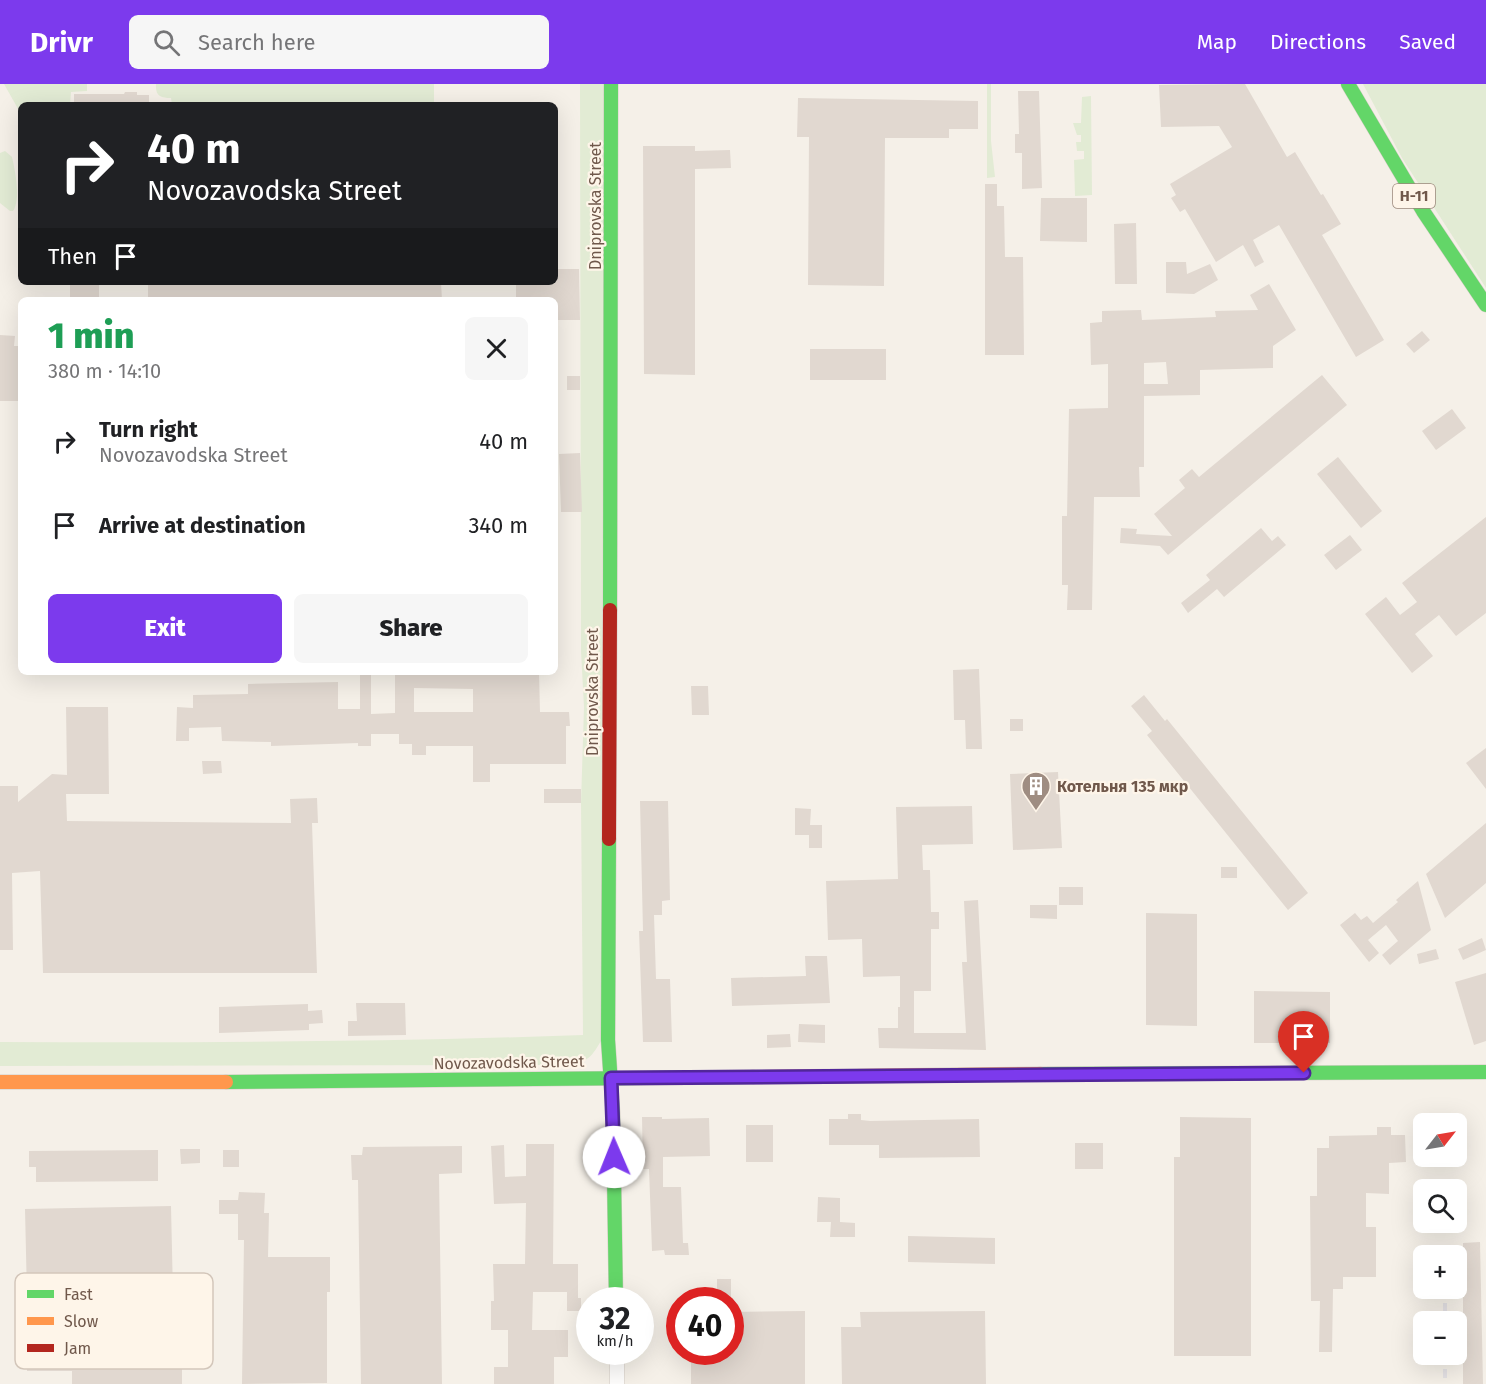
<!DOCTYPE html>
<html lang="en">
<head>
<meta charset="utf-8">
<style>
	body { margin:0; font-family:"Fira Sans",sans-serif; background:#f6f6f6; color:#202124; height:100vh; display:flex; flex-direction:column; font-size:22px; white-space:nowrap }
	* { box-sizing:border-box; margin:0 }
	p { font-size:20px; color:#757577 }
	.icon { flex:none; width:33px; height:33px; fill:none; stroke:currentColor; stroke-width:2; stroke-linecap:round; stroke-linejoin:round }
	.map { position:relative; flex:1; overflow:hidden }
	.panel { position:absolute; left:18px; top:213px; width:540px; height:378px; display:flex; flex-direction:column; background:#fff; border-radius:9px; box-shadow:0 6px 24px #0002 }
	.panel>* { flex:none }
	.hud { position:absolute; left:18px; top:18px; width:540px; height:183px; border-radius:9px; box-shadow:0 6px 24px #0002; background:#202124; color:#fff; overflow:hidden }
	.needle { width:39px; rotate:59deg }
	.fabs { position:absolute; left:1413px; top:1029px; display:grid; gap:12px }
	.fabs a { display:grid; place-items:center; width:54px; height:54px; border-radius:9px; background:#fff; box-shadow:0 6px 24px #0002; font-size:30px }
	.speed { position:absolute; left:576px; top:1203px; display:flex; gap:12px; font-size:30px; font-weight:700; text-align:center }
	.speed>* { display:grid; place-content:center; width:78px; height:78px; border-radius:50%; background:#fff; box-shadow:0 6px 24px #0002; line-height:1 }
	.speed small { font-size:15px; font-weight:400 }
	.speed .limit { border:9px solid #d22; background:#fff; color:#111 }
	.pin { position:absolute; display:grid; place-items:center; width:51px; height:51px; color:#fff; margin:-62px -26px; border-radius:50% 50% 50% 0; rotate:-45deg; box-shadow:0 0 6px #0007 }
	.pin .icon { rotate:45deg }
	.me { position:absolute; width:66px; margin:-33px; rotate:359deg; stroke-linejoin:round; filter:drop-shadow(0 0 4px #0008) }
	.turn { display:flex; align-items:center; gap:21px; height:126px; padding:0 30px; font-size:27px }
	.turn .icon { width:78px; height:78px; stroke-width:2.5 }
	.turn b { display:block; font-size:42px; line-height:51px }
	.then { display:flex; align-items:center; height:57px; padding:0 30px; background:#0003; gap:12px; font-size:22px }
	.round { display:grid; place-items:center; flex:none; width:63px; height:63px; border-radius:9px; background:#f6f6f6 }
	.headline { display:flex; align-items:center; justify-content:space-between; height:102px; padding:0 30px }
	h1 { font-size:36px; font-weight:800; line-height:45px; color:#1e9e55 }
	.cta { display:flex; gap:12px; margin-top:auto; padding:12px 30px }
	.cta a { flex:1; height:69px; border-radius:9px; background:#7c3aed; color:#fff; font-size:24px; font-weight:800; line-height:69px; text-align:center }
	.cta a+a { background:#f6f6f6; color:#202124 }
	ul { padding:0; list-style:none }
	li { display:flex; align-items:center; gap:18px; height:84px; padding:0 30px }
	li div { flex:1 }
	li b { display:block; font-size:22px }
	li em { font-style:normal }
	header { display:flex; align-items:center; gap:36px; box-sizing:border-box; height:84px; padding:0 30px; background:#7c3aed; color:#fff }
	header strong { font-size:28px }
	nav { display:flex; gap:33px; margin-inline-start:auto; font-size:21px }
	.search { width:420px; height:54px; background:#f6f6f6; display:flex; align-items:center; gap:15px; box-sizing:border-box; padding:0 21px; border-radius:9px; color:#757577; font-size:22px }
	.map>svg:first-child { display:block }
</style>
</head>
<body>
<header>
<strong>Drivr</strong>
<div class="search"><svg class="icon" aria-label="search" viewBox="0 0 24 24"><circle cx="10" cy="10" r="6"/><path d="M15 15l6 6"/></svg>Search here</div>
<nav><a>Map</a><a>Directions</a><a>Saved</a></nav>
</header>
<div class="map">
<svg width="1486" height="1300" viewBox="0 0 1486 1300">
	<rect width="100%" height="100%" fill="#f5f0e8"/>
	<g fill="#e2ebd4">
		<path d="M4,0h83v7l-16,1 -1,13h-49v9z"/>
		<path d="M156,0h278v21h-262l-1,-7c-10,0 -16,-2 -15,-14z"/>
		<path d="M580,0h24l-3,957c-11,19 -15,21 -36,24l-565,1v-24c194,1 389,0 583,-7l-2,-232 3,-96 -3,-56z"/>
		<path d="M987,0h4v57l4,36 -8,1z"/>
		<path d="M1363,0h123v204l-84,-130z"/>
		<path d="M1091,12l1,99 -17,1 -1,-36 10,-1v-8h-7l-1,-9h5v-7h-4l-4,-12h8l1,-26z"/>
		<path d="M5,67l7,6c3,13 9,43 1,54h-3l-10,-8v-50z"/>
	</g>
	<g fill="#e1d8d0" fill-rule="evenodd">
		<path d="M1245,0l42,73 8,-5 26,43 2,-1 18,30 -19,11 62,105 -28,17 -77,-132 -26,15 11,22 -9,5 -12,-22 -27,17 -31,-53 -5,3 -9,-14 5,-3 -6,-11 62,-37 -13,-21 -58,1 -2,-42z"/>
		<path d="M1018,7h21l3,97 -20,1v-36h-7v-19h4z"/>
		<path d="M125,8h12v3h12v10h-75v-11h50z"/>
		<path d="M798,14l180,3v28h-29v9h-64l-1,148 -76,-1 1,-148h-12z"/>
		<path d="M643,62h52v5l35,-1 1,18 -36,1v206l-51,-1z"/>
		<path d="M985,100h12v22h7l1,51h18l1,98h-39z"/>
		<path d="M1041,114h46v44l-47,-1z"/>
		<path d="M1136,139l1,61h-22l-1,-60z"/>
		<path d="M1166,178h20l1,12 23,-10 8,16 -24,14 -28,-1z"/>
		<path d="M555,185h24l1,51h-25v-20h-39v-18h39z"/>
		<rect x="70" y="198" width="29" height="18"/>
		<path d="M148,198h293l1,18h-294z"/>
		<path d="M1269,200l27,46 -23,16v22l-73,2v25l-56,1v71h-5l1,30h-46l-2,113h-25l1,-25h-6v-69h5l2,-107 39,-1v-44l-17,1 -1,-42 12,-1v-11l39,-1 1,10 74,-3 -1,-6 43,-1 -8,-15zM1166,278l2,22h-24v-21z"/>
		<path d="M1422,247l8,9 -16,13 -8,-9z"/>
		<path d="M0,251l15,1 -1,10h7v55h-21z"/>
		<rect x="810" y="265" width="76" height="31"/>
		<path d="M1322,291l25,30 -179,150 -8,-9 -40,-3 1,-15 16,1 -1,5 36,2 -18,-22 31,-26 -6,-8 13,-11 7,8z"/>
		<rect x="567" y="292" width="13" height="14"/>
		<path d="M1452,325l14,19 -30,22 -14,-19z"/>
		<path d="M580,369l2,59h-21l-2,-58z"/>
		<path d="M1338,373l44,54 -21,17 -44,-54z"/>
		<path d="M1486,433v96l-30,23 -17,-21 -24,19 18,22 -21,17 -47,-59 21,-17 14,18 17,-13 -15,-19z"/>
		<path d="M1261,444l11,13 6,-5 8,9 -62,52 -7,-8 -29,24 -7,-10 29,-23 -4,-5z"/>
		<path d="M1350,451l12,15 -26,20 -12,-15z"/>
		<path d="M979,585l3,80h-16l-1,-29h-11l-1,-50z"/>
		<path d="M360,588h11v42l24,-1v-41h144l1,40h29l1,14h-4v38h-76v18h-17v-36h-47v9h-14v-11h-13v-10h-28v12h-13v-3l-87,3v-4l-49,-1 -1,-14 -32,1v13h-13l1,-34 16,1v-13l55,-1v-10l90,-2v27h22zM414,604l59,1v23h-59z"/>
		<path d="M691,602h17l1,29h-17z"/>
		<path d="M1144,611l21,26 2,-2 141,174 -20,17 -141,-175 5,-4 -21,-25z"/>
		<path d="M66,623h42l1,87h-43l1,27 224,2 -1,-24 27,-1 1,25h-6l5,150h-274l-3,-102 -28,2 1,77h-13v-164h18v16l34,-28 15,1z"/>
		<rect x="1010" y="635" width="13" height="12"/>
		<path d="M1486,664v41l-20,-26z"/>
		<path d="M202,677h19l1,12 -19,1z"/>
		<path d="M1058,688l4,76 -49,2 -3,-76z"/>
		<rect x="544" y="705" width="37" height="14"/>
		<path d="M640,717h28l2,99 -8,1v14h-8l2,64h14l2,63h-29l-4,-111h4z"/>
		<path d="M972,722l1,38 -51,1 1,25h7l1,42h8v17h-8v62h-17v42h52l-4,-71h5l-3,-61 14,-1 8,150 -107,-2 -1,-20h20v-21h2v-31l-37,1 -1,-38 -34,1 -2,-59 72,-2 -2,-72z"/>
		<path d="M795,724l16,1 -1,16h12v23h-13v-13h-14z"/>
		<path d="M1486,739v60l-41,35 -19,-44z"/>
		<rect x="1221" y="783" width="16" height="11"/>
		<path d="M1418,797l13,49 -41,35 -8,-10 16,-14 -12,-16 -18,15 11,13 -10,9 -29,-37 15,-12 6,7 6,-4 6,7 25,-21 -2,-2z"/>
		<rect x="1059" y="803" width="24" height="18"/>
		<path d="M1030,821h27v14l-27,-1z"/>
		<path d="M1146,829l51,1v112l-51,-1z"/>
		<path d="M1482,854l4,12 -23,10 -5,-11z"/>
		<path d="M1436,865l3,10 -20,5 -2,-10z"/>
		<path d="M805,872h22l3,47 -98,3 -1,-28 75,-2z"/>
		<path d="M1486,889v68l-12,4 -19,-63z"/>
		<path d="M1254,907l76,1v51h-76z"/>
		<path d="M356,919h49l1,32 -58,1v-15h9z"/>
		<path d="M308,920v7l14,-1 1,13 -14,1v6l-90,3v-26z"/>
		<path d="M799,940l26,1v18l-27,-1z"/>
		<path d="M790,950l1,13 -24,1v-13z"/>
		<path d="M848,1030h13v6l9,1 109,-2 1,38 -101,1v-13h-50v-26h19z"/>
		<path d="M642,1033h20v2l47,-1 1,38 -47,1v30h18l2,56h5l1,12h-24l-1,-5 -12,1 -3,-82h-6z"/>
		<path d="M1180,1033l71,1v238h-77v-199h6z"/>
		<rect x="746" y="1041" width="27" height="37"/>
		<path d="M1377,1043h14v8h14l1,27 -17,1v31l-23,-1v34h10v50h-33v12h-10l-1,63h-13l1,-51h-9l-1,-105h7v-48h12v-12l48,-1z"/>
		<rect x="1075" y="1059" width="28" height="26"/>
		<path d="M526,1060h28l-1,120h25v34h3v13h-14v-19h-34l-1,38h36v27h-14v27h-60v-17h14v-37h-17v-29h3l-1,-37h32l1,-61 -32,1 -3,-58 13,-1 1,32 21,-1z"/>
		<path d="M462,1062v27l-23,1 3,210h-81l-3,-204h-6l-1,-25h11l1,-8z"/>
		<path d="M180,1065h20v14l-19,1z"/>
		<path d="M158,1066v31l-122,1v-15h-7v-16z"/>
		<rect x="223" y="1066" width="16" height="17"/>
		<path d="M239,1108l26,1 -1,20h5l-1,44h62v35h-3v91l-85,1 2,-144h-6v-26h-19v-14h19z"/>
		<path d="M818,1113l22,1v24l15,1v14h-25l1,-15h-14z"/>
		<path d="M171,1122l2,88 -146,2 -2,-87z"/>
		<path d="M908,1152l87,2v26l-87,-2z"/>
		<path d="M1480,1158l3,142h-20v-141z"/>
		<rect x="717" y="1195" width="14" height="21"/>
		<path d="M805,1227v73h-114v-32h39v-40z"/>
		<path d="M985,1227l1,73h-144l-1,-57h20l-1,-15z"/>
		<path d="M28,1250l154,1v49h-110v-13h-45z"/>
	</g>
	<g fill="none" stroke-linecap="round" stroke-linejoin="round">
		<g stroke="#d4ccc5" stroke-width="15">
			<path id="street" d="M617,1268v32"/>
		</g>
		<g stroke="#d4ccc5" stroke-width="15">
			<g id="fast">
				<path d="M1348,0l75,127 63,94"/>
				<path d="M610,526l1,-526"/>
				<path d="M609,755l-1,201 5,74 3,186"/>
				<path d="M1040,990l446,-2"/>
				<path d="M226,998l527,-5"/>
			</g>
		</g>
		<g stroke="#d4ccc5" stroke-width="15">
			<g id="slow">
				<path d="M753,993l287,-3"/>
				<path d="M0,998h226"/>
			</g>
		</g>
		<g stroke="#d4ccc5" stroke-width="15">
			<path id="jam" d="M609,755l1,-229"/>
		</g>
		<use href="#street" stroke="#fefdfc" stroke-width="14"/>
		<use href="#fast" stroke="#63d668" stroke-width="14"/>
		<use href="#slow" stroke="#ff974d" stroke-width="14"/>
		<use href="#jam" stroke="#b3261e" stroke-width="14"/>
		<g stroke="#e4e1e4" stroke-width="4" stroke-dasharray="9 6" stroke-linecap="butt">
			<path d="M1445,1163v9"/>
			<path d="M1445,1204v34"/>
			<path d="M1445,1270v30"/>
		</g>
	</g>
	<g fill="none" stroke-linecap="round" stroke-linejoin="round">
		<g stroke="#51269a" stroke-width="15">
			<path id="route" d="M614,1073l-3,-79 693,-5"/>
		</g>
		<use href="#route" stroke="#7c3aed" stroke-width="10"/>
	</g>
	<defs>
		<g id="building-pin" transform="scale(1.5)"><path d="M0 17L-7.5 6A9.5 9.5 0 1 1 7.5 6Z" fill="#9f8d82" stroke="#fef5e9"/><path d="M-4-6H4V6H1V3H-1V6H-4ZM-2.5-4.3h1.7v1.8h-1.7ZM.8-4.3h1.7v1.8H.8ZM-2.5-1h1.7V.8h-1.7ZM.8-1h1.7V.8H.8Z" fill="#fff"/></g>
	</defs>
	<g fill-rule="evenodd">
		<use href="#building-pin" x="1036" y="702"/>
	</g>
	<g text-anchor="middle" stroke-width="4.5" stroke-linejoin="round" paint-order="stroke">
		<rect fill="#fef5e9" stroke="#9b877a" stroke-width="1.5" x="1393" y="100" width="42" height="24" rx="4.5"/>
		<g font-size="15" font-weight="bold" fill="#70584b">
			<text x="1414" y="117">Н-11</text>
		</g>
		<g font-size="16" fill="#70584b" stroke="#fef5e9">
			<text transform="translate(595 122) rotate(-90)" y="6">Dniprovska Street</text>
			<text transform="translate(592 608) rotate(-90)" y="6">Dniprovska Street</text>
			<text transform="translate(509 978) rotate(-1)" y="6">Novozavodska Street</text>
		</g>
		<g font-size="16" font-weight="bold" fill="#70584b" stroke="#fef5e9" text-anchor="start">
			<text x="1057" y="708">Котельня 135 мкр</text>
		</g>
	</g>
	<rect x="15" y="1189" width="198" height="96" rx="9" fill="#fef5e9" stroke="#d3c6ba" stroke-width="1.5"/>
	<rect x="27" y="1206" width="27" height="8" fill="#63d668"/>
	<rect x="27" y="1233" width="27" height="8" fill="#ff974d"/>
	<rect x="27" y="1260" width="27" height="8" fill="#b3261e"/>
	<g font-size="16" fill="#70584b">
		<text x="64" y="1216">Fast</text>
		<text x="64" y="1243">Slow</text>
		<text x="64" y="1270">Jam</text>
	</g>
</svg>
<div class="fabs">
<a><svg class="needle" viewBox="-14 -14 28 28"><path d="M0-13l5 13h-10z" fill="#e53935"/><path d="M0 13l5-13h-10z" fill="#757577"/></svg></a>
<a><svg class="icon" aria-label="search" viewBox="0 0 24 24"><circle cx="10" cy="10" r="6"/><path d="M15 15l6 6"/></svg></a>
<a>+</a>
<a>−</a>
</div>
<div class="speed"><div>32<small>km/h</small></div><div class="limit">40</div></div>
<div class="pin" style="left:1304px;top:989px;background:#d93025"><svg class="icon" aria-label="arrive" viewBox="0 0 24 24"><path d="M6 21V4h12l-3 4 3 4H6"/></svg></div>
<svg class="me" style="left:614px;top:1073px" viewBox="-20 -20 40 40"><circle r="19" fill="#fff"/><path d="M0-13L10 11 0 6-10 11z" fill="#7c3aed"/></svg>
<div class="hud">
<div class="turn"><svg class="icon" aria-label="right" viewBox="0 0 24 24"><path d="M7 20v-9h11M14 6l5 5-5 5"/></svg><div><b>40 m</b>Novozavodska Street</div></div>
<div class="then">Then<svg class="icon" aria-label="arrive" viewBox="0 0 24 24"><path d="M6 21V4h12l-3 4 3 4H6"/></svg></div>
</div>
<section class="panel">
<div class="headline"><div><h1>1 min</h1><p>380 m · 14:10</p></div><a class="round"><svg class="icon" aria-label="close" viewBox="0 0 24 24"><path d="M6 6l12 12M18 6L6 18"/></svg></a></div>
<ul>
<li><svg class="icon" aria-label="right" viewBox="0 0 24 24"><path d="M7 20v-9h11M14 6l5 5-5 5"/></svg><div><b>Turn right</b><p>Novozavodska Street</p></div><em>40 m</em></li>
<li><svg class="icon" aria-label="arrive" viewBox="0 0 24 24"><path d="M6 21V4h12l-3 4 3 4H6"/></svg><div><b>Arrive at destination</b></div><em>340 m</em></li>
</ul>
<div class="cta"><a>Exit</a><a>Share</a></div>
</section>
</div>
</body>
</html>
